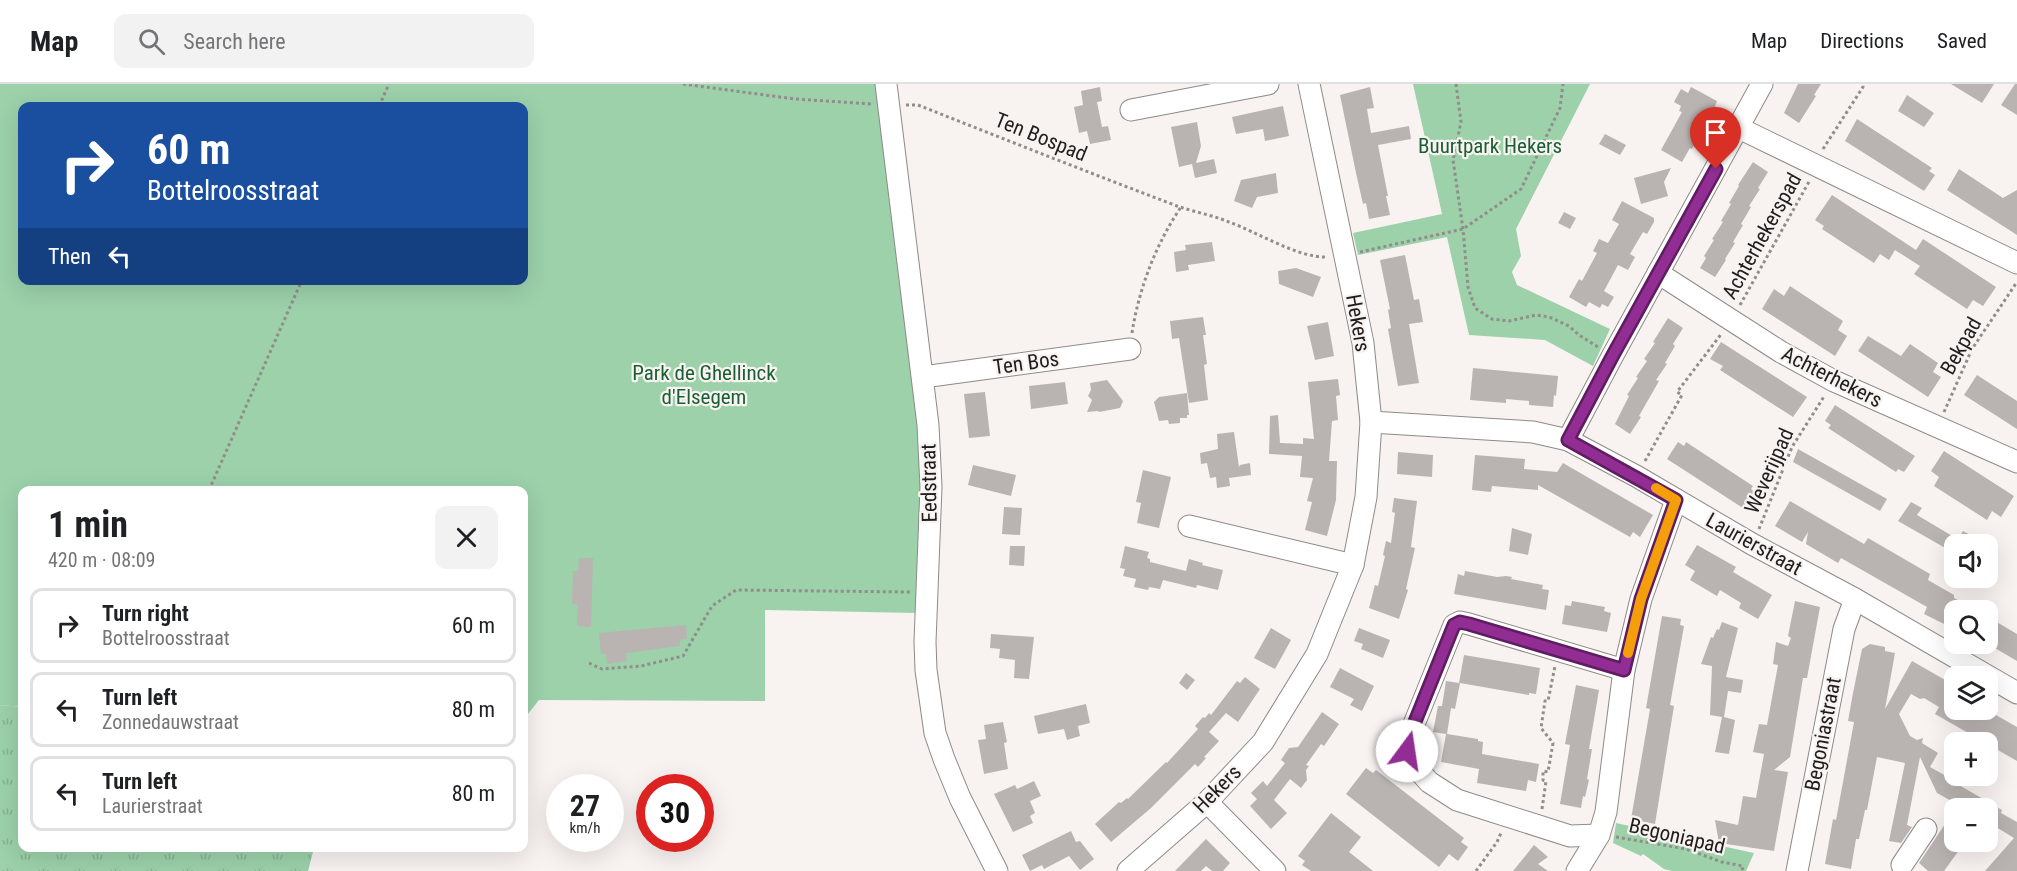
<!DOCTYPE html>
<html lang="en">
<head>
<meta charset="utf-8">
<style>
	body { margin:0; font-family:"Roboto Condensed",sans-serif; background:#f2f2f2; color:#202124; height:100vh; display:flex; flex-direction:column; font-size:22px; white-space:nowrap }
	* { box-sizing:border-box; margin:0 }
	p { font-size:20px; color:#757577 }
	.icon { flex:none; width:33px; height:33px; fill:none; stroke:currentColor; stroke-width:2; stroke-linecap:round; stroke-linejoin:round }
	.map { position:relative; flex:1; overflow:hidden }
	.panel { position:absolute; left:18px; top:402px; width:510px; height:366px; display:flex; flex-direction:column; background:#fff; border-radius:12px; box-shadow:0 6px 24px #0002 }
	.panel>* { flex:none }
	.hud { position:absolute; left:18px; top:18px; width:510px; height:183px; border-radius:12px; box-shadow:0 6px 24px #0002; background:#1a4fa0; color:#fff; overflow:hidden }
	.buttons { position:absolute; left:1944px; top:450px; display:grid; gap:12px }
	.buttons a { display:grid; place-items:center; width:54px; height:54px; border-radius:12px; background:#fff; box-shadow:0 6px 24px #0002; font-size:30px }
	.speed { position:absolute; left:546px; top:690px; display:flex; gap:12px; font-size:30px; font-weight:700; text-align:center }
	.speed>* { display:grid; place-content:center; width:78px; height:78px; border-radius:50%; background:#fff; box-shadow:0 6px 24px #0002; line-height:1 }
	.speed small { font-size:15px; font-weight:400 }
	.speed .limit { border:9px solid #d22; background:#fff; color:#111 }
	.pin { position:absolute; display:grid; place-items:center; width:51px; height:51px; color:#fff; margin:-62px -26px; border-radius:50% 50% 50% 0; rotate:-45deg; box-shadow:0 0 6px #0007 }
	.pin .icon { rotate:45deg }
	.me { position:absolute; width:66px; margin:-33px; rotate:14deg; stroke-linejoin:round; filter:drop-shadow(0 0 4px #0008) }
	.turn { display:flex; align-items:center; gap:21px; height:126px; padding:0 30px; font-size:27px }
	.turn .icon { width:78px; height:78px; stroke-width:2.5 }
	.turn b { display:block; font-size:42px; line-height:51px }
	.then { display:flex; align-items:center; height:57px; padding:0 30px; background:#0003; gap:12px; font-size:22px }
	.round { display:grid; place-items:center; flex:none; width:63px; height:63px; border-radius:12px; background:#f2f2f2 }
	.head { display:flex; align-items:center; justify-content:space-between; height:102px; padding:0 30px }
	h1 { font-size:36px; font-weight:700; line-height:45px }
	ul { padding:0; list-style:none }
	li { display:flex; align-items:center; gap:18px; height:75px; margin:0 12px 9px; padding:0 18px; border:3px solid #e0e0e0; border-radius:12px }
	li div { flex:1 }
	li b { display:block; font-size:22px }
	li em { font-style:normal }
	header { display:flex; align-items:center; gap:36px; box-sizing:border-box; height:84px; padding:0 30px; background:#fff; border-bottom:2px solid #e0e0e0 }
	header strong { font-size:28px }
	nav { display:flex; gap:33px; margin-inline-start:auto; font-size:21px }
	.search { width:420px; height:54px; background:#f2f2f2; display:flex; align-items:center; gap:15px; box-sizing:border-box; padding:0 21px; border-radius:12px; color:#757577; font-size:22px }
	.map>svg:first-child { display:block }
</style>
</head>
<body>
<header>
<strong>Map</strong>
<div class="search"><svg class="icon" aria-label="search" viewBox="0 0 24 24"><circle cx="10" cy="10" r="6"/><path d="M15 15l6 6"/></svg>Search here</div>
<nav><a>Map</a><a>Directions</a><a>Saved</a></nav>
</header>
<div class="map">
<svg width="2017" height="787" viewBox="0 0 2017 787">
	<defs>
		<pattern id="grass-tufts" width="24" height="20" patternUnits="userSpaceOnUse" patternTransform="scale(1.5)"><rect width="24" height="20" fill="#9cd1aa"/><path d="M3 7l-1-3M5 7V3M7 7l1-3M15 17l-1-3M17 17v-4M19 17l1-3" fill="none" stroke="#86b392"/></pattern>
	</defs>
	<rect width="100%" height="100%" fill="#f8f3f0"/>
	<path fill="url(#grass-tufts)" d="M0,621l22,2v141h292l-6,23h-308z"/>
	<g fill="#9cd1aa" fill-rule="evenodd">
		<path d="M0,0h876l42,342 3,61 -4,126 -152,-3v91l-226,-1 -15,19v-229h-502v217l-22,-2zM22,22h502v174h-502z"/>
		<path d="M1413,0h177l-74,145 5,27 -9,16 5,13 93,44 -17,37 -48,-26 -76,-5 -22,-98 -89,18 -5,-22 89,-19z"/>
		<path d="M1616,739l138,30 -8,18h-74l-8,-2 -21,-15 -2,2 -28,-13z"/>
	</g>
	<g fill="#b9b4b1">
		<path d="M1798,0h23l-7,11 2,1 -17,27 -15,-10z"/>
		<path d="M1951,0h43l-12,19z"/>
		<path d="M2015,0h2v31l-16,-10z"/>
		<path d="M1100,3l2,14 -5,1 5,25 6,-1 3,14 -21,4 -3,-13 -8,2 -5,-26 9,-2 -2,-14z"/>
		<path d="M1370,3l4,21 -7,1 4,24 38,-7 2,13 -33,6 10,51h-2l4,19 -21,4 -3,-16 -3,1 -7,-31 -16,-78z"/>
		<path d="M1691,3l26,14 -6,16 -3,1 -16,31 -2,-1 -8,14 -21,-12 21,-38 -3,-1 2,-5 -7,-4 7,-13 7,4z"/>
		<path d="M1907,11l27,18 -10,14 -26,-16z"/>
		<path d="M1283,22l6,30 -24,5 -2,-12 -27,5 -4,-17z"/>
		<path d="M1857,35l75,49 -3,3 6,4 -11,16 -79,-50z"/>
		<path d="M1197,38l4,24 -5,17 18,-4 3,14 -22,5 -3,-14 -13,3 -8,-40z"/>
		<path d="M1605,50l21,11 -6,10 -21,-11z"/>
		<path d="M1753,78l15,10 -10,16 2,1 -11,17 2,1 -10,17 2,1 -10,17 2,1 -10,16 1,1 -11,17 -15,-9 6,-10 -2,-2 10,-16 -2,-1 11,-17 -2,-1 10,-17 -2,-1 10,-17 -1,-1z"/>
		<path d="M1671,84l-7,14 4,14 -27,8 -7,-26z"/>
		<path d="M1959,85l44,29 14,-8v45l-70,-45z"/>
		<path d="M1276,89l2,20 -21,4 -5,11 -18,-7 7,-21z"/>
		<path d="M1832,111l84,55 7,-11 73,48 -13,19 -10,-6 -6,9 -53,-35 6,-8 -25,-16 -6,10 -9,-6 -6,9 -52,-34 2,-3 -9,-6z"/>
		<path d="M1622,117l32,17v4l-7,12 -4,-2 -13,22 5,3 -7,13 -10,-5 -14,26 10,6 -6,10 -6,-3 -2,4 -11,-6 -3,5 -17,-10 10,-18 3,2 15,-28 -4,-2 6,-12 9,4 11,-19 -7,-4z"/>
		<path d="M1564,128l12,6 -6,11 -12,-6z"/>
		<path d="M1212,158l3,19 -27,4 1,5 -13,2 -2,-20 12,-2 -1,-5z"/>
		<path d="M1405,171l9,45 5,-1 4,23 -14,2 10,59 -21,3 -10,-57 3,-1 -3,-18 2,-1 -10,-49z"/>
		<path d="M1296,184l25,9 -8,20 -34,-13 -1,-13z"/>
		<path d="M1790,202l53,35 -5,9 9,6 -12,20 -73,-47 12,-20 10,7z"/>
		<path d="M1203,233l3,18h-3l4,29 -3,1 4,35 -19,3 -10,-65 -7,1 -2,-18z"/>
		<path d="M1668,234l15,10 -10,16 2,2 -10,17 2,1 -11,16 3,1 -20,35 2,1 -11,17 -15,-10 14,-28 -2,-1 11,-17 -2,-1 11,-16 -3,-2 11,-16 -2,-1z"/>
		<path d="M1328,238l6,34 -19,4 -8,-34z"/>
		<path d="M1868,252l33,20 9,-12 28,19 -5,9 8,5 -13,20 -70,-46z"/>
		<path d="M1721,258l86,55 -14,20 -73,-47 3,-4 -13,-7z"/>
		<path d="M1473,284l85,8 -2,20 -2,-1 -1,12 -24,-2v-4l-23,-2v4l-36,-3z"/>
		<path d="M1977,291l40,26v28l-53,-34z"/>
		<path d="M1338,295l2,16 -4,1 2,24 -6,1 -3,40h8l-1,39 -9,36 -22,-6 7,-28 -5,-1 6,-23 -13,-1 2,-21 -33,-2 1,-38 8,-1 2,28 23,1v-6l11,1 -6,-57z"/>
		<path d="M1107,296l16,21 -3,7 -21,4 -1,-1 -11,1 5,-12 -4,-4 3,-6 -1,-7z"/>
		<path d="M1065,298l3,22 -37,5 -2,-23z"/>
		<path d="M985,308l5,44 -21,2 -5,-44z"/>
		<path d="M1187,309l2,22h-2v3h-7v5l-11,1 -1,-4 -9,1 -5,-19 5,-5z"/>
		<path d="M1835,321l80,51 -11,16 -6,-3 -2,3 -68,-44 3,-3 -6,-4z"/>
		<path d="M1234,348l5,35 1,-2 10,-2 1,12 -22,3 1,8 -13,2 -1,-11 -6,1 -3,-15 -6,1 -1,-11 18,-4 -1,-15z"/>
		<path d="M1678,358l6,4 2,-4 67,44 -2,3 6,4 -11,17 -79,-51z"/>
		<path d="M1798,365l89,50 -7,12 -87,-49z"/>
		<path d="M1944,367l70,45 -13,21 -9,-6 -5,9 -53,-34 5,-9 -8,-6z"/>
		<path d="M1398,368l35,3 -1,22 -35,-3z"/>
		<path d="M1475,371l50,4 -1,10 33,3 6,-9 90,52 -13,22 -7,-5 -3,5 -92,-52v5l-46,-4 -1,6 -19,-2z"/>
		<path d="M973,381l43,10 -5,21 -43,-11z"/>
		<path d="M1143,386l28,7 -12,51 -22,-5 4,-20 -5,-1z"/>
		<path d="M1394,414l23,3 -6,46 4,1 -9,41 2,1 -9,29 -30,-11 6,-23 3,1 7,-30 -2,-1 3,-14 5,2 4,-30 -3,-1z"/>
		<path d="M1790,417l74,43 4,-6 62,36 -2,6 26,15v3l22,12h-22v19l-30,-15 3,-7 -86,-49 -3,5 -32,-19 2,-12 -6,10 -27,-16z"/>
		<path d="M1911,418l11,6 -5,7 37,22v16l-56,-32z"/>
		<path d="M1004,423l18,1 -2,27 -18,-1z"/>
		<path d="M1512,444l20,6 -4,21 -19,-4z"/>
		<path d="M1963,447l24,13h-32z"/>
		<path d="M1697,461l39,22 -3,5 39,23 -14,24 -19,-11 2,-5 -21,-13 -3,6 -27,-16 5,-9 -10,-6z"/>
		<path d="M1010,462h15l-1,20 -15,-1z"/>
		<path d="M1125,462l24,6 -2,6 3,1v3l36,9 3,-12 14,4 -1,2 21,5 -5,20 -21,-5 -1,3 -33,-8 -3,9 -11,-2 -1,3 -14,-3 2,-8 -13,-3 2,-7 -5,-1z"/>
		<path d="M579,474h14l-2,69 -14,-1 1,-21 -6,-1 1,-33h5z"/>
		<path d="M1465,487l32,6 9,-1 6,1 -1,2 32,6 -1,4 7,1 -3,20 -92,-16 4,-20 6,2z"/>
		<path d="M1572,517l33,6 -1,4 7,2 -4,19 -45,-8 3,-19 6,1z"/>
		<path d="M1795,517l25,6 -13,71h-4l-13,79 -16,13 14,2 -14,79 -55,-8 -4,-23 23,5 5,-29 13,2 8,-44 -11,-2 6,-28 8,1 11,-60 -5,-1 3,-22 12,4 3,-8 -3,-2z"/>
		<path d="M1662,532l19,3 -1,6 4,1 -14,79 4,1 -19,118 -24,-5 19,-110 -4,-1z"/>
		<path d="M1988,533l29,17v27l-29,-17z"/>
		<path d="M1722,538l16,6 -12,49 17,3 -2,13 -13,-2 -4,26 11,3 -6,34 -14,-2 7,-35 -12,-2 2,-49 -11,-2 10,-27 2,1 4,-9 2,1z"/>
		<path d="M686,541l1,14 -7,1v6l-54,7 1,8 -20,3 -1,-10h-5l-2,-21z"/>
		<path d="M1271,544l20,12 -16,29 -21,-11z"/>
		<path d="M1359,544l31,12 -7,18 -22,-9 2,-5 -9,-3z"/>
		<path d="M991,550l43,3 -5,42 -15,-1 1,-18 -16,-2 1,-9 -10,-1z"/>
		<path d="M1870,560l15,3v4l10,2 -10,56 27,-48 42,24v25h33l30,17v34l-82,-47 4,-7 -15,-9 -4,1 -9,-5 -12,20 13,26 -2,-4 7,4 6,-2 -1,5 16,10 -8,14 18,10 -1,1 55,32 -1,3 16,9v49h-32l29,-33 -26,-16v-14h-24l-27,-15 -17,-36 -13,68 5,2 -11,16 -12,-2 16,-78 -28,-6 -10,53h-2l-6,29h-3l-5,30 -26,-5 8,-45 3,1 18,-98 -6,-1 5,-28 9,-44z"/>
		<path d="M1464,571l76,13 -4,26 -7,-1v2l-69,-12 -5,26 -4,-1 -4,26 31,5v2l5,1 -1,12 57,10 -3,18 -8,-2 -2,11 -49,-8 2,-14 -38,-7 5,-28 -13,-2 5,-26h4l4,-25 13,2z"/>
		<path d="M1340,584l34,18 -12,25 -12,-6 4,-6 -24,-12z"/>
		<path d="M1186,589l9,7 -8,10 -8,-7z"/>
		<path d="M1245,593l15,12 -22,33 -12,-9 -17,19 10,9 -15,16 2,1 -8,9 -3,-3 -44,44 -40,34 -16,-18 24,-22 2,1 6,-5 1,1 38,-37 1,1 31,-34 -3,-3 8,-9 2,1 4,-5 2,2 26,-34 3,2z"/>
		<path d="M1576,601l23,5 -10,59h3l-5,30 2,1 -4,17 -2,-1 -2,12 -21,-4 10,-59 -5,-1z"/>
		<path d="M1086,620l4,19 -12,3 2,10 -13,4 -3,-11 -26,5 -4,-18z"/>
		<path d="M1322,628l17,12 -15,22 -3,-2 -15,21 3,1 -3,4 1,10 -6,8 -11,-9 -16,21 13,13 -16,16 -21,-23 7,-7 -6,-6 12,-12 4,5 18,-23 -4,-3 8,-12 9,-1z"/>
		<path d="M1003,638l4,20 -3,1 4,26 -24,5 -6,-34 8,-1 -2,-14z"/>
		<path d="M1366,684l7,5 3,-3 88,68 -3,4 7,5 -10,14 -9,-7 -10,13 -93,-73z"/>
		<path d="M1034,697l7,15 -11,5 5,12 -5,3 3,7 -20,9 -19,-38 21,-9 2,4z"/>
		<path d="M1331,729l30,24 -12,15 24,19h-62l-9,-6 3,-4 -7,-5z"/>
		<path d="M1945,740l9,5v13h11l-21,29h-16l-9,-8z"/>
		<path d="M1071,747l5,11 4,-1 14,18 -14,11 -11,-14 -25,13 -2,-4 -12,6 -8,-16z"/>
		<path d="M1206,755l24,24 -7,8h-11l-6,-5 -5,5h-26z"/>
		<path d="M1534,761l14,12 -10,7 10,7h-35z"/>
	</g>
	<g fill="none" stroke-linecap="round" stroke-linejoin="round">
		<g stroke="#8e8a87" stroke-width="23">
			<g id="minor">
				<path d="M886,0l42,341 3,62 -6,155 1,28 9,63 9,26 16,39 37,73"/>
				<path d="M1131,26l137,-26"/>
				<path d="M1739,44l278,135"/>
				<path d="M1658,189l123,79 53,29 183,81"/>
				<path d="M923,293l207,-28"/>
				<path d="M1371,338l162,10 35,8 68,36 116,68 103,55 162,94"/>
				<path d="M1568,356l45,-85 149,-271"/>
				<path d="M1189,442l164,39"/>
				<path d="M1207,718l68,69"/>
				<path d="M1599,751l-29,1 -113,-36 -28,-18 -15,-17 -7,-14 3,-17 44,-109 6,-3 9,2 155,46"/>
				<path d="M1902,781l24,-36"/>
				<path d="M1128,787l79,-69 56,-60 54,-88 36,-89 13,-68 5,-75 -8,-79 -54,-259"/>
				<path d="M1577,787l22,-36 7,-23 18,-142 17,-71 35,-99"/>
				<path d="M1797,787l47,-242 11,-30"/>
			</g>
		</g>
		<g stroke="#918d8b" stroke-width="3" stroke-dasharray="3 3" stroke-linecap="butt">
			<path d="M683,0l112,15 77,5"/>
			<path d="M1456,0l5,38 -8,38 10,69 5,58 7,21 17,11 17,2 27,-6 13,2 20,9 10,9 19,12"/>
			<path d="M906,21h12c86,34 172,68 259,101 17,6 35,9 52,16 28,10 69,36 98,35"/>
			<path d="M379,22l10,-22"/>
			<path d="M1823,65l40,-62v-3"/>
			<path d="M1360,168l103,-23 58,-40 39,-81 3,-24"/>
			<path d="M1740,221l70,-125"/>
			<path d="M1132,249c7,-45 24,-89 49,-126"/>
			<path d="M1944,328l28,-63 45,-67"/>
			<path d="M1645,377l37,-66 -5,-3 45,-59"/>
			<path d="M209,406l93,-210"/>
			<path d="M1759,445l33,-82 33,-52"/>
			<path d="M589,579l13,6 39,-3 42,-10 29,-50 24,-16 175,2"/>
			<path d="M1542,725l4,-28 -3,-1v-9l5,1 5,-29 -12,-15 4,-27h3l7,-35"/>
			<path d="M1616,753l70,12 36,13 21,4 -1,5"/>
			<path d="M1476,787l21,-29 4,-9"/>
		</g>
		<use href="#minor" stroke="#fff" stroke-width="21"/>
	</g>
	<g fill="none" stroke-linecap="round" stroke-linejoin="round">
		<g stroke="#5e1d60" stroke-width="15">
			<path id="route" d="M1407,667l3,-17 44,-109 6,-3 9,2 155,46 17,-71 35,-99 -108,-60 45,-85 103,-186"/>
		</g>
		<use href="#route" stroke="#912d93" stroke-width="10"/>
		<path stroke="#f59e0b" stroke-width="10" d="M1628,569l13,-54 35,-99 -20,-12"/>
	</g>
	<g text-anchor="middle" stroke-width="4.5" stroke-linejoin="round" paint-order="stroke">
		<g font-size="21" fill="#201e1d" stroke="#f8f3f0">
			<text transform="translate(1041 53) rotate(22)" y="7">Ten Bospad</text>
			<text transform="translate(1762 152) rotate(-61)" y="7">Achterhekerspad</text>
			<text transform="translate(1358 239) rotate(80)" y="7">Hekers</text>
			<text transform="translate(1961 262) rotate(-61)" y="7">Bekpad</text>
			<text transform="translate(1026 279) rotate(-8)" y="7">Ten Bos</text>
			<text transform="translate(1832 293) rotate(27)" y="7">Achterhekers</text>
			<text transform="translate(1769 387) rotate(-66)" y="7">Weverijpad</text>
			<text transform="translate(929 399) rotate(-91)" y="7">Eedstraat</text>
			<text transform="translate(1754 460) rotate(29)" y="7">Laurierstraat</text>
			<text transform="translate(1823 650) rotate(-79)" y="7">Begoniastraat</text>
			<text transform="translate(1217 705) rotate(-45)" y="7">Hekers</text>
			<text transform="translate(1677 752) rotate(13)" y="7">Begoniapad</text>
		</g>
		<g font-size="21" fill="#195f34" stroke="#f8f3f0">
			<text x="1490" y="69">Buurtpark Hekers</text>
			<text x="704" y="296">Park de Ghellinck<tspan x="704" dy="24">d'Elsegem</tspan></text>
		</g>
	</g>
</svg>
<div class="buttons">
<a><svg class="icon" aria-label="sound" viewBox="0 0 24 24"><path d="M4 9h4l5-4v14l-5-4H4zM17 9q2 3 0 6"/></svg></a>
<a><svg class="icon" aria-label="search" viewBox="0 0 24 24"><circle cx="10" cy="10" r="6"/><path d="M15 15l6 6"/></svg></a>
<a><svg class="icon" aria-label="layers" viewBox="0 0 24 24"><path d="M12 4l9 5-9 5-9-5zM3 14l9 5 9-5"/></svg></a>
<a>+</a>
<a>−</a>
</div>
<div class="speed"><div>27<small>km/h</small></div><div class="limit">30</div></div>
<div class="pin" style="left:1716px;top:85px;background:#d93025"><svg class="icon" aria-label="arrive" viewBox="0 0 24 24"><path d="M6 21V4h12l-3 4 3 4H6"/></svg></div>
<svg class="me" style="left:1407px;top:667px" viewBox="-20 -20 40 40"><circle r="19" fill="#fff"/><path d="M0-13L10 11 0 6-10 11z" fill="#912d93"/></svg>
<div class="hud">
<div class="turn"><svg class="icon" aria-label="right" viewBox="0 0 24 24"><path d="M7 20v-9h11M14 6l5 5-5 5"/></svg><div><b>60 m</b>Bottelroosstraat</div></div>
<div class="then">Then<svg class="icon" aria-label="left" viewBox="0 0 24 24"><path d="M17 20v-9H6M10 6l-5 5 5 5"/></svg></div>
</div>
<section class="panel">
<div class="head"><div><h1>1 min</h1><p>420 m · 08:09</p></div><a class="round"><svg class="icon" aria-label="close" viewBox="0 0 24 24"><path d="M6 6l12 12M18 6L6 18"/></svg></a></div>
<ul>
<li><svg class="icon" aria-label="right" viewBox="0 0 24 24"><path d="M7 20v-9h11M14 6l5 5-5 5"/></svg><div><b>Turn right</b><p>Bottelroosstraat</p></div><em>60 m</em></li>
<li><svg class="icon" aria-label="left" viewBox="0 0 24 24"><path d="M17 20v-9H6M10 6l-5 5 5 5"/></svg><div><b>Turn left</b><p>Zonnedauwstraat</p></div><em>80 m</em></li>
<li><svg class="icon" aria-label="left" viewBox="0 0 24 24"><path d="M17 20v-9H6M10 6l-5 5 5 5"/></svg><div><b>Turn left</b><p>Laurierstraat</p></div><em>80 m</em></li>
</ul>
</section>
</div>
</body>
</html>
